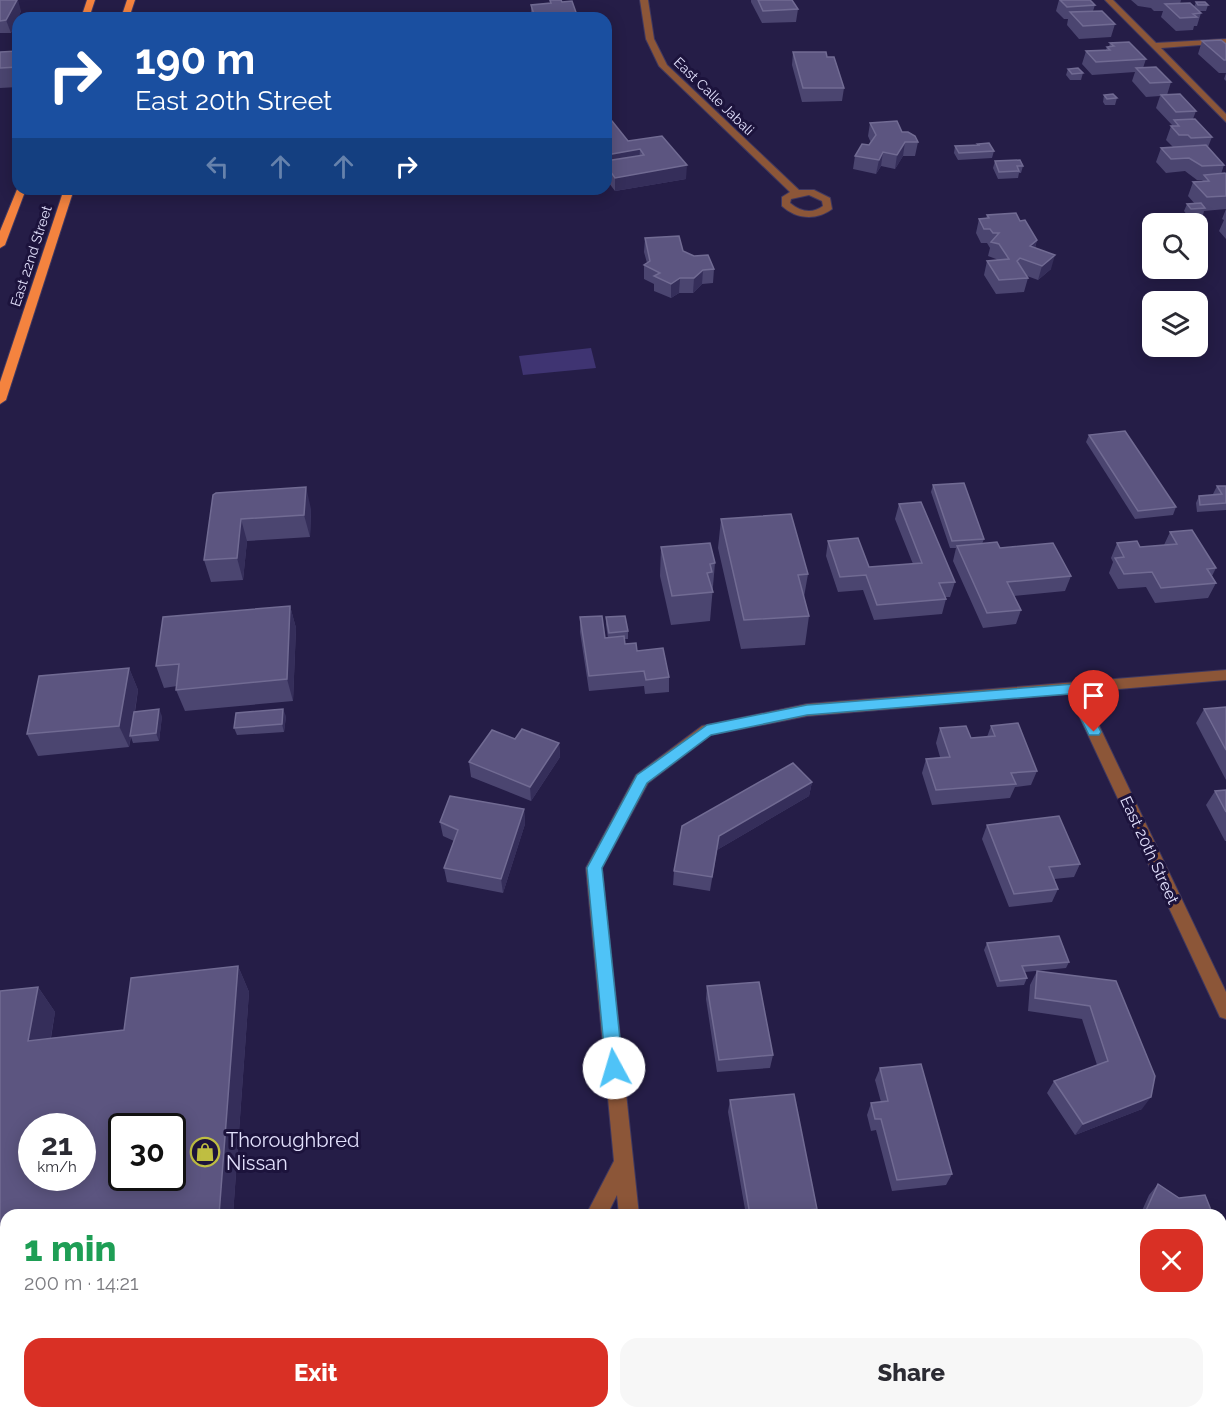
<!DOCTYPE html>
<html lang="en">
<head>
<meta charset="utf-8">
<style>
	body { margin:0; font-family:Raleway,sans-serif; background:#f7f7f7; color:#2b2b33; height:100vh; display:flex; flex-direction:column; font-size:22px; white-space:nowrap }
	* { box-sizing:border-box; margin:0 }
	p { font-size:20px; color:#7c7c81 }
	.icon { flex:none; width:33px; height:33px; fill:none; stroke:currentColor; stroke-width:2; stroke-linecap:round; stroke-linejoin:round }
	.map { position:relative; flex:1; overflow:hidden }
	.drawer { position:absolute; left:0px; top:1209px; width:1227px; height:210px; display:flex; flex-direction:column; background:#fff; border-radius:18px 18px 0 0; box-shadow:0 3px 15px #0003 }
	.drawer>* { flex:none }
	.top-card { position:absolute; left:12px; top:12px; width:600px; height:183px; border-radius:18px; box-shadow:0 3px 15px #0003; background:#1a4fa0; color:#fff; overflow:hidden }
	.controls { position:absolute; left:1142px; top:213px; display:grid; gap:12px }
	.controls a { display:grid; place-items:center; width:66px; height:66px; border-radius:12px; background:#fff; box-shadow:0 3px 15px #0003; font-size:30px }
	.speed { position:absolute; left:18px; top:1113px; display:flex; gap:12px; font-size:30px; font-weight:700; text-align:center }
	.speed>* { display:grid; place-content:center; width:78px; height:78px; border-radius:50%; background:#fff; box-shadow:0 3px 15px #0003; line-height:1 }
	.speed small { font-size:15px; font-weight:400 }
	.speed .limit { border:3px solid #111; border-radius:9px; background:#fff; color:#111 }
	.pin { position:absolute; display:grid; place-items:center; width:51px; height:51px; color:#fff; margin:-62px -26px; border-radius:50% 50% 50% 0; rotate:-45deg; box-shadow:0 0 6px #0007 }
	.pin .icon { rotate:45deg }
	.me { position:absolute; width:66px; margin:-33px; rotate:354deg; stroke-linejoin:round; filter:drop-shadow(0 0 4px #0008) }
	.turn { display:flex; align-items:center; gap:21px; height:126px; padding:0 24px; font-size:27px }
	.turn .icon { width:78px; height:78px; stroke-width:2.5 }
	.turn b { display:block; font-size:42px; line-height:51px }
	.lanes { display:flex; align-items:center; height:57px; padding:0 24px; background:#0003; justify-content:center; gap:30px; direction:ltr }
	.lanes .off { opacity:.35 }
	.round { display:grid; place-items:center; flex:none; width:63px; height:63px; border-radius:18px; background:#f7f7f7 }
	.head { display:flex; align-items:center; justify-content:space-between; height:102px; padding:0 24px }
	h1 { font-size:36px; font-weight:800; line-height:45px; color:#1e9e55 }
	.button { display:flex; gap:12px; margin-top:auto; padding:12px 24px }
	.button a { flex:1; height:69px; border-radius:18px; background:#d93025; color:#fff; font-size:24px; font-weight:800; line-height:69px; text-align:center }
	.button a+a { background:#f7f7f7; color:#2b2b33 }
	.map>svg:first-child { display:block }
</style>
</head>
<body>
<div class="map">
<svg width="1226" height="1419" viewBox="0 0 1226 1419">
	<rect width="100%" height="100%" fill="#251d47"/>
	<path fill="#3f3472" d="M591,348l5,20 -73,7 -4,-19z"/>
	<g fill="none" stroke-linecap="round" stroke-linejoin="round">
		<g stroke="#3f3860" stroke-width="2">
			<g id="minor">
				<path d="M640,0h8l6,39 13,26 132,125h15l16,8 2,11c-16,12 -36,10 -50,-3v-9l8,-5 -131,-126 -13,-27zM809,195l13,6 1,5c-11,8 -22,6 -33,-3l1,-4z"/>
				<path d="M1105,0h8l43,43 70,-4v4l-65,5 65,66v8z"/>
				<path d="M1226,670v10l-143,12 143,300v27l-6,-2 -151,-323 -262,22 -96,19 -63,48 -46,85 37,347h-20l-2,-20 -10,20h-21l28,-54 -28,-293 50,-93 66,-49 105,-22z"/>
				<path d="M417,1413h27l-2,6h-27z"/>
				<path d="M637,1413h22l1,6h-22z"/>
			</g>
		</g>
		<g stroke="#3f3860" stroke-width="2">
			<g id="primary">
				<path d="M87,0h8l-6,18h-8z"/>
				<path d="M127,0h8l-6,18h-8z"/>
				<path d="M18,187v2h8l-21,56 -5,3v-17z"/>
				<path d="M64,189h10l-68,211 -6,4v-22z"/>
			</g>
		</g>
		<use href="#minor" fill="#8c5638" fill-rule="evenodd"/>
		<use href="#primary" fill="#f4833f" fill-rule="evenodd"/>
	</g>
	<g fill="#4b4570">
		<path d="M0,0l21,11 -10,22h-11z"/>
		<path d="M549,0h12l17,18h-47v-13l19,-2z"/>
		<path d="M751,0h41l6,9 -2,13 -34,1 -11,-21z"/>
		<path d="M1059,0h31l5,5 -2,6 22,13 -4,13 -32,2 -12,-14 1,-6h-4l-8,-8z"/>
		<path d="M1131,0h50l-1,4 14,3 2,-5 12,3 -2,6h-7l2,2 -4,13h-3l-1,4 -17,1 -15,-14 2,-6h-9l-3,-3 -13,-2z"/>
		<path d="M1202,41l24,3v37l-2,-2 2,-6h-7l-21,-19z"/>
		<path d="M1110,43l36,16 -3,9 28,14 -4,13 29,16 -3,8 19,18 -4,10 16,18 -3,9h5v35l-22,2 -1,4 -15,1 -4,-5 3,-7h8l-7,-8 5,-14 9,-1 1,-1h-6l-12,-9 -19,2 -10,-11 5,-14 12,-1 -7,-7 5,-14 1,-1 -16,-17 4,-12 -14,1 -14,-16 3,-9 -43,3 -10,-11 4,-13 20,-1 1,-3h2z"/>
		<path d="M18,51v36l-18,1v-36z"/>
		<path d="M793,52l34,5 17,31 -2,13 -40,1 -10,-37z"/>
		<path d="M1068,69l15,4 -2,7h-11l-4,-5z"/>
		<path d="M1104,95l13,3 -2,7h-10l-2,-3z"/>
		<path d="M606,122l22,19 58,38 -71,12 -9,-12z"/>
		<path d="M870,123l32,9 16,10 -3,14h-12l-8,13 -14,-3 -5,8 -23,-5 2,-13 14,-11 2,-2 -3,-7z"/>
		<path d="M978,144l16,7 -2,7 -34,2 -4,-7 1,-7 23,-1z"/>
		<path d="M995,161l28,5 -2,7h-2l-1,5 -20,1 -5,-11z"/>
		<path d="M1226,209v30l-7,-8 5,-11 -2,-1z"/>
		<path d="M987,215l33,6 17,19 -2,8 16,21 -13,11 -11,-4 1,2 -4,14 -28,2 -12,-19 3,-14 10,-1 -1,-1 -8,-3 2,-8 -3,-5h-6l-5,-10 3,-14h7z"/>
		<path d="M645,238l38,13 31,18 -1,14 -11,1 -9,9h-14l-8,5 -17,-7v-7l-10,-5v-14l3,-2 -3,-11z"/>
		<path d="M1089,435l87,72 -3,8 -38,4 -49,-77z"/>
		<path d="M933,485l51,54 -2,5 18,4 71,28 -6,15 -51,5 7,14 -5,14 -33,4 -30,-67 3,-13h-6l-19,-56z"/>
		<path d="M1217,486h9v24l-29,2 -1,-9 3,-7 15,-1 -1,-1z"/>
		<path d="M213,495l98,14 -1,28 -63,4 -4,39 -32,2 -7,-22z"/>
		<path d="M899,504l56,78 -5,15h-5l1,2 -4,15 -68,6 -11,-30 -25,2 -12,-36 2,-15 41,26 44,-3 -18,-45z"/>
		<path d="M721,519l87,55 -4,23 5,19 -4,29 -64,4 -23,-101z"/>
		<path d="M1170,532l46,36 -4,8 4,7 -8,15 -53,5 -9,-16 -28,2 -9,-16 4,-11 -2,-4 6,-15 23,4 24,-2z"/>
		<path d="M661,547l54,16 -5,58 -39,4 -11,-49z"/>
		<path d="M290,606l6,22 -3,73 -108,10 -9,-21 1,-4 -13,2 -8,-22z"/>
		<path d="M580,617l25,21h3l-2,-13v-8l22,14v8h-4l1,5 12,7 32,26v15l-24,2 -1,-8 -55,5 -9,-59z"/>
		<path d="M129,668l9,22 -3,22 27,4 -3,25 -26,2 -2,-6 -2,10 -91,9 -11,-22z"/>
		<path d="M1226,707v73l-30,-57 8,-14z"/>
		<path d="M286,716l-2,16 -47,3 -3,-7z"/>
		<path d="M991,726l46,45 -6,14 -16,2 -5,11 -78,7 -10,-32 4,-14 14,-2 -4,-14 4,-15 31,10 16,-1z"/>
		<path d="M515,739l44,4 1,14 -29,44 -60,-24 -2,-15z"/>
		<path d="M812,782l-3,14 -92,54 -7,41 -37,-6 1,-14z"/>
		<path d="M1226,790v51h-1l-19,-36 9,-14z"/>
		<path d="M524,809l1,15 -22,69 -56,-11 -3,-14 10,-27 -11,-5 -3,-14z"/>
		<path d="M987,825l93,39 -6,13 -20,2 4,10 -6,13 -43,5 -27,-68z"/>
		<path d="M987,943l82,19 -3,6 -41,4 2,6 -3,7 -27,2 -13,-37z"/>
		<path d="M238,966l11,26 -16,223h-227v129h-6v-353l38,-4 17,25 -4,26 73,-8z"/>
		<path d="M1037,971l79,10 26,128 -67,26 -28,-42 7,-12 43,-16 -15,-46 -54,-8 2,-26z"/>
		<path d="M707,986l66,69 -3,13 -53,4 -11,-73z"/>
		<path d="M880,1068l72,106 -6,11 -54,6 -16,-61 -5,1 -4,-16 4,-12 10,-1 -6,-22z"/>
		<path d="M730,1100l87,109 -2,6h-69l-18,-103z"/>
		<path d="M1158,1184l21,14 34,17h-73l9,-20z"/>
		<path d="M1221,1234l5,13v18l-4,4 4,9v37h-5z"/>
		<path d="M1180,1413h41l5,6h-44z"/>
	</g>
	<g fill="#352e5a">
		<path d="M17,0h1l3,11 -10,22 -5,-13z"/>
		<rect x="606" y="92" width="1" height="13"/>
		<path d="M905,142l-2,14 -8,13 2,-14z"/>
		<path d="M640,149l-1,14 -33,2v-10z"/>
		<path d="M883,152l-2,14 -5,8 3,-14z"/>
		<path d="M687,165l-1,14 -71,12v-13z"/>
		<path d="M1037,240l-4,14 -3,-8z"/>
		<path d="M1055,255l-4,14 -13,11 4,-14z"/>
		<path d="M703,270l-1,14 -9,9 1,-15z"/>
		<path d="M680,278l-1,15 -8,5v-14z"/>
		<path d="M306,487l5,22 -1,28 -6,-22z"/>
		<path d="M241,519l6,22 -4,39 -6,-22z"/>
		<path d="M290,606l6,22 -3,73 -6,-22z"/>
		<path d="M129,668l9,22 -9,57 -10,-21z"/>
		<path d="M159,709l3,7 -3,25 -3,-8z"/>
		<path d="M283,709l3,7 -2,16 -2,-8z"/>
		<path d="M559,743l1,14 -29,44 -1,-14z"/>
		<path d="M812,782l-3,14 -92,54 -7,41 9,-55z"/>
		<path d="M524,809l1,15 -22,69 -2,-14z"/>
		<path d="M238,966l11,26 -16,223h-14z"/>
		<path d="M38,987l17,25 -9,53 -18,-24z"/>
		<path d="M1151,1097l-9,12 -67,26 8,-11z"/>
	</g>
	<g fill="#5c5580" stroke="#716b93" stroke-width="1.5" fill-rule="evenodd">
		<path d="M0,0h17l-11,20 -6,1z"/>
		<path d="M550,0h11l1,2 10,-1 6,17h-43l-4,-13 20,-2z"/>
		<path d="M758,0h34l6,9 -35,2z"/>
		<path d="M1060,0h30l5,5 -28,2z"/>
		<path d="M1196,2h9l3,3h-10z"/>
		<path d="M1190,3l11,10 -8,1 4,3 -17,1 -15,-14z"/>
		<path d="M1102,11l13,13 -32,2 -13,-14z"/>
		<path d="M1221,40l5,4v16h-2l-22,-19z"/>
		<path d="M1129,42l17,17 -50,3 -10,-11 24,-1 -3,-3 7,-1 -4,-3z"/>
		<path d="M18,51v16l-18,1v-16z"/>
		<path d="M793,52h33l1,5h7l10,31h-41z"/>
		<path d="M1156,67l15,15 -21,1 -14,-15z"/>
		<path d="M1078,68l5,5 -11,1 -4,-5z"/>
		<path d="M1113,94l4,4 -10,1 -3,-4z"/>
		<path d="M1180,94l16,17 -20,1 -15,-17z"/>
		<path d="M1195,119l17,18 -21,1 -3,-3h-9l-8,-9h8l-5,-6z"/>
		<path d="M612,121l16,20 34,-5 25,29 -72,13 -9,-13v-4l38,-6 -4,-6 -34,6v-33z"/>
		<path d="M897,121l5,11h6l7,4 3,6h-13l-8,13 -14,-3 -4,8 -24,-4 7,-12 7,1 7,-10 -6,-12z"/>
		<path d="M989,143l5,8 -35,2 -4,-7 25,-1 -2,-1z"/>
		<path d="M1206,145l18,20 -22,1 -13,-8 -18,1 -10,-11z"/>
		<path d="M1020,160l3,6h-6l2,5 -20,1 -4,-11z"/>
		<path d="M1225,173l1,1v22l-19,1 -14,-15 16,-1 -5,-6z"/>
		<path d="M1201,203l4,5 -14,1 -4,-5z"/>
		<path d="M1016,213l4,8 5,-1 12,20 -7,6 25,9 -13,11 -22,-8 -3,3 11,17 -29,2 -12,-19 22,-2 -10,-15 -8,-2 8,-9h-6l-3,-4h-6l-5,-10 10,-1 -2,-3z"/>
		<path d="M679,236l4,15 11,5 14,-1 6,14 -11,1 -9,8h-14l-9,6 -17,-8 6,-3 -16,-8 6,-4 -5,-23z"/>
		<path d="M1125,431l51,76 -38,4 -49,-76z"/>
		<path d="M964,483l20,56 -32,2 -19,-56z"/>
		<path d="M1217,486h9v17l-26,2 -1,-9 23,-2z"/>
		<path d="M306,487l-2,28 -63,4 -4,39 -33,2 9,-65 3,-2z"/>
		<path d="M921,502l34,80 -16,1 7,16 -69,6 -11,-30 -26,2 -12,-36 30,-3 11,29 53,-4 -23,-59z"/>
		<path d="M791,514l17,60 -10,1 11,41 -65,4 -23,-101z"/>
		<path d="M1192,530l24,38 -9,1 9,14 -55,5 -9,-16 -28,2 -9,-16 9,-1 -7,-14 20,-2 3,6 37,-3 -7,-12z"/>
		<path d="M997,542l3,6 53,-5 18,33 -64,6 14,28 -34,3 -30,-67z"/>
		<path d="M710,543l5,20 -5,1 2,8 -5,1 6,19 -41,4 -11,-49z"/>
		<path d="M290,606l-3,73 -111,11 3,-26 -23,2 7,-49z"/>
		<path d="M602,616l3,22 19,-2 1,8 11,-1 1,8 26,-3 6,29 -23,3 -2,-9 -55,5 -9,-59z"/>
		<path d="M625,616l3,15 -19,2 -3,-16z"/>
		<path d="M129,668l-10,58 -92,8 12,-58z"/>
		<path d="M1226,707v43l-22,-41z"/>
		<path d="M159,709l-3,24 -26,3 4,-24z"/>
		<path d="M283,709l-1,15 -48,4 2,-15z"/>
		<path d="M1018,723l19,48 -26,2 5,11 -80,6 -10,-31 24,-2 -10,-29 26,-2 5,12 24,-2 -4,-10z"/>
		<path d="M522,729l37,14 -29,44 -61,-25 23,-32 23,9z"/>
		<path d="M793,763l19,19 -93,54 -7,41 -38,-6 8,-45z"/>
		<path d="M1226,790v22l-11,-21z"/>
		<path d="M450,796l74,13 -23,70 -57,-11 14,-38 -18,-8z"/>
		<path d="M1059,816l21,48 -31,3 9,22 -44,5 -27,-69z"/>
		<path d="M1059,936l10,26 -47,4 5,12 -27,3 -13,-38z"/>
		<path d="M238,966l-19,249h-213v108l-6,1v-333l38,-4 -10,54 96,-11 7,-52zM32,1126h50v52h-50zM122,1126h50v52h-50z"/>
		<path d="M1037,971l79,10 39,95 -4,21 -68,27 -29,-43 54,-20 -18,-55 -55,-8z"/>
		<path d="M759,982l14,73 -54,5 -12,-74z"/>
		<path d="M921,1064l31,110 -55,6 -16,-61h-6l-4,-16 17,-2 -8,-33z"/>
		<path d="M794,1094l23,115 -58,6h-9l-20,-115z"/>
		<path d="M1158,1184l21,14 26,-3 8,20h-69z"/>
		<path d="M1221,1234l5,13v14l-5,1z"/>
		<path d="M1221,1265l5,13v29h-5z"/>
		<path d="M1226,1365v54h-30l-2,-6h27v-47z"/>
	</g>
	<path fill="#4fc3f7" stroke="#337fa1" stroke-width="1.5" d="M1074,684l4,1 23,47 -2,3h-10l-20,-41 -262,21 -96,20 -64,48 -45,85 21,200 -3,6 -6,2 -6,-2 -2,-6 -19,-200 50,-93 70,-50 100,-20z"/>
	<defs>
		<g id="shop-ring" transform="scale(1.5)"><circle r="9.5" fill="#1c133c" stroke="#bfbe41" stroke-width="1.5"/><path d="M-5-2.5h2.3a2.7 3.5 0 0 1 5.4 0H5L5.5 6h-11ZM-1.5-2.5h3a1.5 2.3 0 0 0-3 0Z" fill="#bfbe41"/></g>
	</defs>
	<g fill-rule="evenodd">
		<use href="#shop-ring" x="205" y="1152"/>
	</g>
	<g text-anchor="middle" stroke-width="6" stroke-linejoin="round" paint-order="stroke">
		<g font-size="14" fill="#e2e0fc" stroke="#1c133c">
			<text transform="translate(714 96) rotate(44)" y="5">East Calle Jabali</text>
			<text transform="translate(31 256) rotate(-72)" y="5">East 22nd Street</text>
		</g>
		<g font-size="16" fill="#e2e0fc" stroke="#1c133c">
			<text transform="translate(1150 850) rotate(65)" y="6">East 20th Street</text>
		</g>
		<g font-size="20" fill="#e2e0fc" stroke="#1c133c" text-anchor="start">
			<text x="226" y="1147">Thoroughbred<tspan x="226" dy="23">Nissan</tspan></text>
		</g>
	</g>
</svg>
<div class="controls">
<a><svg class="icon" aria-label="search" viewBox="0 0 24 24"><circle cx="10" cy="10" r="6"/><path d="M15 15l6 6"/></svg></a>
<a><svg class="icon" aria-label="layers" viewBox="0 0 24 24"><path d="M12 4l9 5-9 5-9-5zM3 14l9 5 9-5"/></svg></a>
</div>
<div class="speed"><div>21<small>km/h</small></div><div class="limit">30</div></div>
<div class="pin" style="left:1094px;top:732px;background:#d93025"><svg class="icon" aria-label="arrive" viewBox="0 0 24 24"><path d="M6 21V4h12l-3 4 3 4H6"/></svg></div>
<svg class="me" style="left:614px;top:1068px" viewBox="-20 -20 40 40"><circle r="19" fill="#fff"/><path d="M0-13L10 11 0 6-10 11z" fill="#4fc3f7"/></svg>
<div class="top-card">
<div class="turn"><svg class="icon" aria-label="right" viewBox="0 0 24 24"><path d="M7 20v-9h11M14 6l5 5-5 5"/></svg><div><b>190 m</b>East 20th Street</div></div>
<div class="lanes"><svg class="icon off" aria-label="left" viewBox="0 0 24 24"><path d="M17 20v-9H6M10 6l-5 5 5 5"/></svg><svg class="icon off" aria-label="ahead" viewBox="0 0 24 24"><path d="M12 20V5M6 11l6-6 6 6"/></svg><svg class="icon off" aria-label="ahead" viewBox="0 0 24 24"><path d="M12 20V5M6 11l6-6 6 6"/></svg><svg class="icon" aria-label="right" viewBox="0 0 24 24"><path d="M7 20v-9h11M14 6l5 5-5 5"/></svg></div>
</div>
<section class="drawer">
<div class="head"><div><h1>1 min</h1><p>200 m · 14:21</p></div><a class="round" style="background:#d93025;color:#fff"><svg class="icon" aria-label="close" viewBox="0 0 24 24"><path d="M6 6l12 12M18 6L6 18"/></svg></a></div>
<div class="button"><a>Exit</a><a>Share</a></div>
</section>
</div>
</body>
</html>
